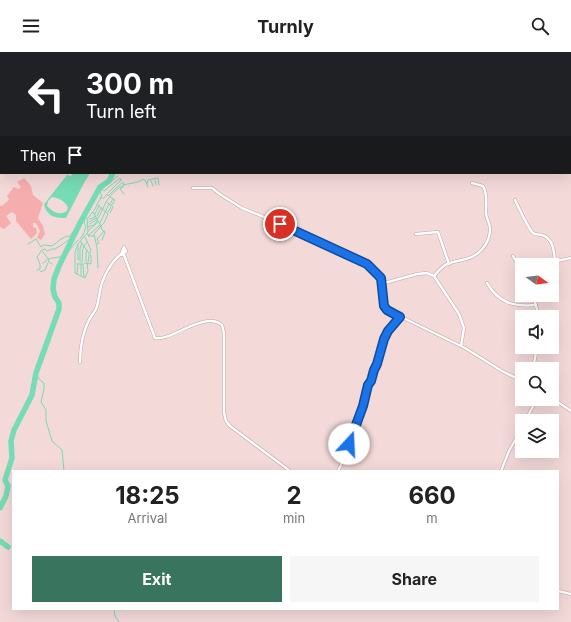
<!DOCTYPE html>
<html lang="en">
<head>
<meta charset="utf-8">
<style>
	body { margin:0; font-family:Inter,sans-serif; background:#f6f6f6; color:#222; height:100vh; display:flex; flex-direction:column; font-size:15px; white-space:nowrap }
	* { box-sizing:border-box; margin:0 }
	p { font-size:13px; color:#767676 }
	.icon { flex:none; width:22px; height:22px; fill:none; stroke:currentColor; stroke-width:2; stroke-linecap:round; stroke-linejoin:round }
	.map { position:relative; flex:1; overflow:hidden }
	.drawer { position:absolute; left:12px; top:418px; width:547px; height:140px; display:flex; flex-direction:column; background:#fff; border-radius:0px; box-shadow:0 4px 16px #0002 }
	.drawer>* { flex:none }
	.banner { position:absolute; left:0px; top:0px; width:571px; height:122px; box-shadow:0 4px 16px #0002; background:#202124; color:#fff; overflow:hidden }
	.needle { width:26px; rotate:104deg }
	.tools { position:absolute; left:515px; top:206px; display:grid; gap:8px }
	.tools a { display:grid; place-items:center; width:44px; height:44px; border-radius:0px; background:#fff; box-shadow:0 4px 16px #0002; font-size:20px }
	.pin { position:absolute; display:grid; place-items:center; width:34px; height:34px; color:#fff; margin:-17px; border:2px solid #fff; border-radius:50%; box-shadow:0 1px 4px #0007 }
	.me { position:absolute; width:44px; margin:-22px; rotate:20deg; stroke-linejoin:round; filter:drop-shadow(0 0 3px #0008) }
	.turn { display:flex; align-items:center; gap:14px; height:84px; padding:0 20px; font-size:18px }
	.turn .icon { width:52px; height:52px; stroke-width:2.5 }
	.turn b { display:block; font-size:28px; line-height:34px }
	.then { display:flex; align-items:center; height:38px; padding:0 20px; background:#0003; gap:8px; font-size:15px }
	.eta { display:flex; justify-content:space-evenly; align-items:center; height:68px; text-align:center }
	.eta b { font-size:24px; font-weight:700; line-height:28px }
	.action { display:flex; gap:8px; margin-top:auto; padding:8px 20px }
	.action a { flex:1; height:46px; border-radius:0px; background:#38745e; color:#fff; font-size:16px; font-weight:700; line-height:46px; text-align:center }
	.action a+a { background:#f6f6f6; color:#222 }
	header { display:flex; justify-content:space-between; align-items:center; height:52px; padding:0 20px; background:#fff; font-size:18px; font-weight:700 }
	.map>svg:first-child { display:block }
</style>
</head>
<body>
<header><svg class="icon" aria-label="menu" viewBox="0 0 24 24"><path d="M4 6h16M4 12h16M4 18h16"/></svg>Turnly<svg class="icon" aria-label="search" viewBox="0 0 24 24"><circle cx="10" cy="10" r="6"/><path d="M15 15l6 6"/></svg></header>
<div class="map">
<svg width="571" height="570" viewBox="0 0 571 570">
	<rect width="100%" height="100%" fill="#f4d9d9"/>
	<path fill="#f6adad" d="M24,126l7,8 2,9 10,8 -5,15 5,8 2,8 -4,6 -4,-2 3,-7 -4,-8h-3v4l3,1 1,5 -6,6 -15,-18v-6l-4,-3 -6,4 5,7 -7,6 -4,-2v-21h2l7,-6 -2,-4 7,-9 4,2 3,-2 -4,-5z"/>
	<path fill="#76dcb6" fill-rule="evenodd" d="M73,121h15l1,2 -5,8 -18,35c-11,0 -18,-1 -22,-13l1,-2 22,-28 4,1zM52,145c8,1 12,4 16,10l-1,4c-8,5 -14,1 -20,-5l1,-5z"/>
	<g fill="none" stroke-linecap="round" stroke-linejoin="round">
		<g stroke="#76dcb6" stroke-width="1">
			<path d="M343,0v1"/>
			<path d="M353,0v1"/>
			<path d="M365,0v1"/>
			<path d="M381,0v1"/>
			<path d="M448,0l1,1"/>
			<path d="M419,1l1,-1"/>
			<path d="M431,1l4,-1"/>
			<path d="M450,1l1,-1"/>
			<path d="M155,128l1,5"/>
			<path d="M151,129l2,5"/>
			<path d="M147,132l1,-4 10,-2 1,7"/>
			<path d="M102,137l16,-13"/>
			<path d="M108,141l13,-13"/>
			<path d="M100,146h4l3,-4 1,2 6,-6 9,-8 1,3 -1,2 -3,2 4,5"/>
			<path d="M107,150l4,4 4,-6 -5,-3"/>
			<path d="M97,152l11,10 -4,9 -3,3 1,4 3,2 -3,8"/>
			<path d="M110,152l3,-5"/>
			<path d="M93,160l8,14 -7,8 3,14 1,20"/>
			<path d="M108,160l3,-5"/>
			<path d="M110,161l3,-6 -1,-1"/>
			<path d="M95,162l4,-8"/>
			<path d="M84,164l3,2 1,14 -10,12 -3,8v21l10,5 3,-7 -1,-8"/>
			<path d="M97,164l4,-8"/>
			<path d="M88,166l7,-9 7,-14 -2,-2 2,-4 2,2 16,-13 1,2"/>
			<path d="M89,167l4,-1 2,-2"/>
			<path d="M97,168c4,-6 6,-12 9,-18 3,-5 10,-13 16,-16 7,-4 13,-1 21,-7l2,1 3,7"/>
			<path d="M89,170l7,-4"/>
			<path d="M100,171l9,-19"/>
			<path d="M90,172l6,-4"/>
			<path d="M88,175l6,-2 3,-4"/>
			<path d="M88,179l10,-9"/>
			<path d="M87,182l2,1 -1,1h6"/>
			<path d="M89,183l11,-10"/>
			<path d="M85,185l6,13 -1,3"/>
			<path d="M80,187l4,-6 2,-7 -2,-3 1,-6"/>
			<path d="M80,189l11,15v8l-7,-1"/>
			<path d="M28,192l8,-5 5,8 3,-2 8,1 9,-7 6,-3 2,1 6,-8"/>
			<path d="M97,192l2,-1 -2,-4 7,-8"/>
			<path d="M67,199l1,1 10,-12"/>
			<path d="M43,200l5,7"/>
			<path d="M78,208v-15"/>
			<path d="M86,209v-8l1,-3"/>
			<path d="M80,210v-13l2,-7"/>
			<path d="M82,210c1,-8 -1,-15 5,-20"/>
			<path d="M88,210l1,-7"/>
			<path d="M43,211l4,-3"/>
			<path d="M52,212l-3,-2 -1,-3 16,-3"/>
			<path d="M77,212h6l1,13"/>
			<path d="M81,212v11"/>
			<path d="M37,218l3,-1v-5l-3,-7 5,-7 3,-1 2,2 5,-2h3c6,-3 11,-8 17,-11"/>
			<path d="M40,220l5,-2 3,-7"/>
			<path d="M77,222l1,-10"/>
			<path d="M36,321l3,6 5,4v6l-3,13 5,8v11l6,20 10,9 2,21"/>
			<path d="M114,557l1,7 4,6"/>
		</g>
		<g stroke="#76dcb6" stroke-width="5.5">
			<path d="M450,0l1,1"/>
			<path d="M389,1l2,-1"/>
			<path d="M485,1l4,-1"/>
			<path d="M0,456l6,-12 2,-10 -3,-6 7,-22 -1,-17 3,-11 18,-35 4,-22 23,-64v-6l-4,-6 -2,-8 1,-10 5,-13 21,-43 20,-36 9,-6 4,-8"/>
			<path d="M0,489l8,6"/>
		</g>
		<g stroke="#bda4a3" stroke-width="3.5">
			<g id="street">
				<path d="M19,0l1,1"/>
				<path d="M114,0v1"/>
				<path d="M155,0v1"/>
				<path d="M0,37h1"/>
				<path d="M193,136h19l9,7 21,13 58,24 46,23 19,7 16,16 3,29 3,3 78,38 37,23 20,10"/>
				<path d="M515,148c3,6 14,30 18,33 2,2 6,1 9,2 11,3 12,16 13,26"/>
				<path d="M416,182l22,-2 11,32"/>
				<path d="M124,195l2,4 -4,4v-3z"/>
				<path d="M124,203l31,83c15,4 50,-28 67,-13l2,8v80l2,8 4,5 60,45"/>
				<path d="M513,204l9,16"/>
				<path d="M519,214l9,-3 14,1 29,-6"/>
				<path d="M434,224c3,-4 7,-8 11,-11 6,-3 14,-4 21,-6 13,-3 23,-15 24,-28 1,-7 -4,-12 -4,-18 0,-8 2,-19 -3,-27l-11,-3"/>
				<path d="M487,231c12,20 26,24 49,22"/>
				<path d="M381,232l36,-10 10,-1 7,3 25,38 5,14 -3,18"/>
				<path d="M533,243l6,22"/>
				<path d="M80,310c0,-13 3,-30 9,-42 2,-4 5,-7 7,-11 2,-5 3,-12 4,-18 2,-13 11,-29 21,-37"/>
				<path d="M533,317l4,-22"/>
				<path d="M552,346l19,13"/>
				<path d="M525,369l12,-22"/>
				<path d="M338,419c7,-13 8,-21 13,-34 3,-10 8,-20 11,-29 5,-15 9,-30 15,-44 2,-5 3,-10 4,-15 3,-12 10,-23 18,-32"/>
				<path d="M501,419l8,-20 13,-23"/>
				<path d="M558,539l13,3"/>
			</g>
		</g>
		<use href="#street" stroke="#fff" stroke-width="2.5"/>
	</g>
	<g fill="none" stroke-linecap="round" stroke-linejoin="round">
		<g stroke="#114b97" stroke-width="10">
			<path id="route" d="M280,172l87,40 14,14 3,28 3,4 13,7 -12,14 -4,8 -7,25 -3,6 -3,11 -3,4 -5,21 -14,38"/>
		</g>
		<use href="#route" stroke="#1a73e8" stroke-width="7"/>
	</g>
</svg>
<div class="tools">
<a><svg class="needle" viewBox="-14 -14 28 28"><path d="M0-13l5 13h-10z" fill="#e53935"/><path d="M0 13l5-13h-10z" fill="#767676"/></svg></a>
<a><svg class="icon" aria-label="sound" viewBox="0 0 24 24"><path d="M4 9h4l5-4v14l-5-4H4zM17 9q2 3 0 6"/></svg></a>
<a><svg class="icon" aria-label="search" viewBox="0 0 24 24"><circle cx="10" cy="10" r="6"/><path d="M15 15l6 6"/></svg></a>
<a><svg class="icon" aria-label="layers" viewBox="0 0 24 24"><path d="M12 4l9 5-9 5-9-5zM3 14l9 5 9-5"/></svg></a>
</div>
<div class="pin" style="left:280px;top:172px;background:#d93025"><svg class="icon" aria-label="arrive" viewBox="0 0 24 24"><path d="M6 21V4h12l-3 4 3 4H6"/></svg></div>
<svg class="me" style="left:349px;top:392px" viewBox="-20 -20 40 40"><circle r="19" fill="#fff"/><path d="M0-13L10 11 0 6-10 11z" fill="#1a73e8"/></svg>
<div class="banner">
<div class="turn"><svg class="icon" aria-label="left" viewBox="0 0 24 24"><path d="M17 20v-9H6M10 6l-5 5 5 5"/></svg><div><b>300 m</b>Turn left</div></div>
<div class="then">Then<svg class="icon" aria-label="arrive" viewBox="0 0 24 24"><path d="M6 21V4h12l-3 4 3 4H6"/></svg></div>
</div>
<section class="drawer">
<div class="eta">
<div><b>18:25</b><p>Arrival</p></div>
<div><b>2</b><p>min</p></div>
<div><b>660</b><p>m</p></div>
</div>
<div class="action"><a>Exit</a><a>Share</a></div>
</section>
</div>
</body>
</html>
